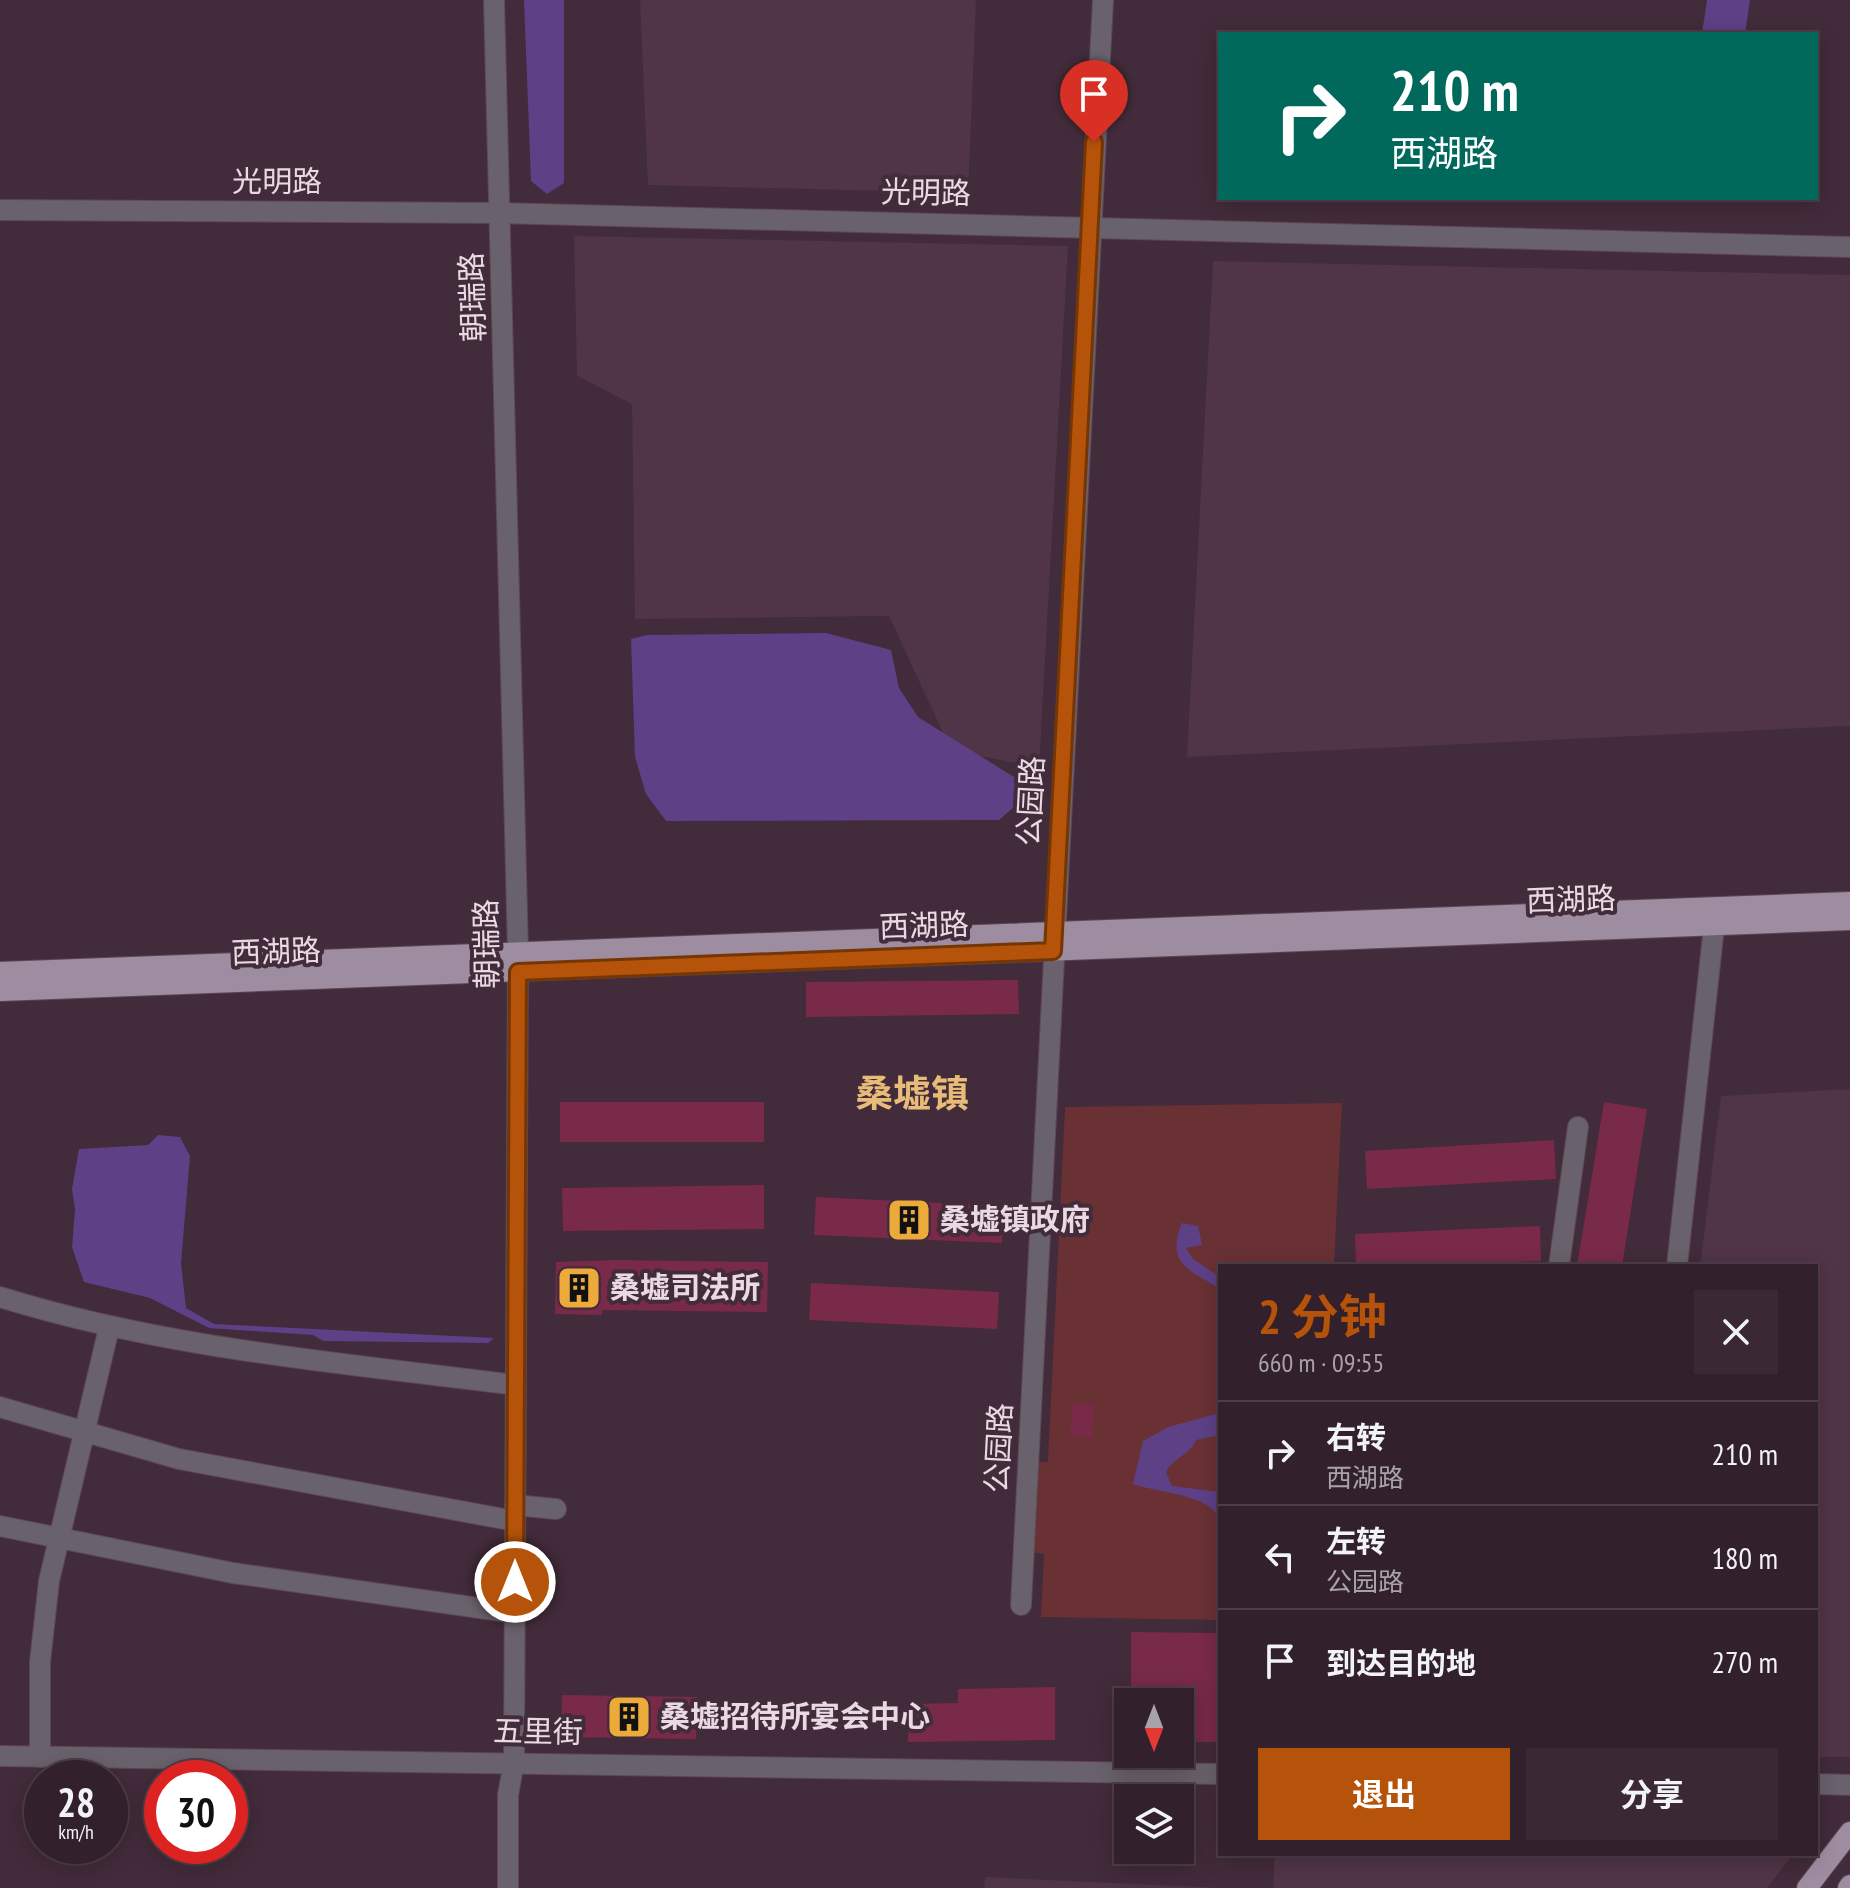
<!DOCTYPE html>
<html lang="zh">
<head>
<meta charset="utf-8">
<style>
	body { margin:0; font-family:"PT Sans Narrow","Noto Sans SC",sans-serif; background:#3a2834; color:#f1f3f6; height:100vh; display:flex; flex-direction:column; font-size:30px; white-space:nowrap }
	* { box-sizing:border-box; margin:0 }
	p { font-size:26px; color:#a8a3a9 }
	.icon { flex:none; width:44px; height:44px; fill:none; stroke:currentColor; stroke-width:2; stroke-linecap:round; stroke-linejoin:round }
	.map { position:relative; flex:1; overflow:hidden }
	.drawer { position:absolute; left:1218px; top:1264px; width:600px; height:592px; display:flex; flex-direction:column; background:#32202c; border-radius:0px; box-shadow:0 4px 20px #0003,0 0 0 2px #4d3e48 }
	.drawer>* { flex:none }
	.hud { position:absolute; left:1218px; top:32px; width:600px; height:168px; border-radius:0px; box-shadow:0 4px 20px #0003,0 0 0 2px #4d3e48; background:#00695c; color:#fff; overflow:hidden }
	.needle { width:52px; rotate:180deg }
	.controls { position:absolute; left:1114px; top:1688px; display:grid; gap:16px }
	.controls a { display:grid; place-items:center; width:80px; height:80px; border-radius:0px; background:#32202c; box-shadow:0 4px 20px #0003,0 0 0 2px #4d3e48; font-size:40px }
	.speed { position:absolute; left:24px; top:1760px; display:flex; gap:16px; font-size:40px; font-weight:700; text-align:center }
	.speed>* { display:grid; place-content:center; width:104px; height:104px; border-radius:50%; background:#32202c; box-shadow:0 4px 20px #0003,0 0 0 2px #4d3e48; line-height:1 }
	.speed small { font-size:20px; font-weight:400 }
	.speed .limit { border:12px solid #d22; background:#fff; color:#111 }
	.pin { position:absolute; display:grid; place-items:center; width:68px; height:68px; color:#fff; margin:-82px -34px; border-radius:50% 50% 50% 0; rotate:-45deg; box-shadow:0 0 8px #0007 }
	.pin .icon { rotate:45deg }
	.me { position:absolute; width:88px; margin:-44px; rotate:0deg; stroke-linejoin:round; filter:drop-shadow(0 0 6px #0008) }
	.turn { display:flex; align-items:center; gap:28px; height:168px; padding:0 40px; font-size:36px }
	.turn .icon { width:104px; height:104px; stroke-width:2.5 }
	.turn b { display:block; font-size:56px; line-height:68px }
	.round { display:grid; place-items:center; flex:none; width:84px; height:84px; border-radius:0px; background:#3a2834 }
	.head { display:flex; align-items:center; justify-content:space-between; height:136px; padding:0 40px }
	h1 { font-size:48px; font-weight:700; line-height:60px; color:#b45309 }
	.action { display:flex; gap:16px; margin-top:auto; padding:16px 40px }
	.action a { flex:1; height:92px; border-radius:0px; background:#b45309; color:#fff; font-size:32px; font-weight:700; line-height:92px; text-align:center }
	.action a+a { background:#3a2834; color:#f1f3f6 }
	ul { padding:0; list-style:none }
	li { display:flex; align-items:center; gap:24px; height:104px; padding:0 40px; border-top:2px solid #4d3e48 }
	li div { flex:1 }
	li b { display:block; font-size:30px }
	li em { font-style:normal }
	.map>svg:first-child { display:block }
</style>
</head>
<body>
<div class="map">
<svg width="1850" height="1888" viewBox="0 0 1850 1888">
	<rect width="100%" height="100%" fill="#422b3a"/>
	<g fill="#503447">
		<path d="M640,0h336l-8,193 -320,-8z"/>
		<path d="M574,236l494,10 -29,522 -88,-18 -62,-134 -254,3 -3,-215 -55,-28z"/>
		<path d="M1213,261l637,14v451l-663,31z"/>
		<path d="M1850,1089v668h-34v-491h-116l21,-170z"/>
		<path d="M1275,1854h518l-26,34h-494z"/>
		<path d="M985,1877l236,11h-237z"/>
	</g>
	<path fill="#693133" d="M1342,1103l-8,163h-114v354l-179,-3 3,-63 -13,-2 5,-90h12l17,-355z"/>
	<g fill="#5d4086">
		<path d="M524,0h40v183l-17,11 -16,-13z"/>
		<path d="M1707,0h43l-5,34h-43z"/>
		<path d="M826,633l65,17 8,38 19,29 104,65v18l-23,20 -333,1 -20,-27 -11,-37 -4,-118 16,-4z"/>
		<path d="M158,1135l22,2 10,19 -9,107 5,45 28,16 280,14 -6,5 -165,-2 -10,-6 -104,-7 -59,-30 -66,-16 -12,-35 3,-38 -3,-20 7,-40 69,-4z"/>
		<path d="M1182,1223l16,3 4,19 -16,3 7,11 27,18v12c-27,-18 -56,-24 -38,-66z"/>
		<path d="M1220,1413v22l-24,5c-6,15 -22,17 -30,32l6,14 48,6v25c-19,-25 -59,-23 -87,-33l10,-43 25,-14z"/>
	</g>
	<g fill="#782a48">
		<path d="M1018,980l1,34 -213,3v-35z"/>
		<rect x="560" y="1102" width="204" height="40"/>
		<path d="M1604,1102l43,7 -25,157h-45z"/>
		<path d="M1554,1140l2,39 -189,10 -2,-38z"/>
		<path d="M764,1185v44l-201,2 -1,-43z"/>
		<path d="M816,1197l187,9 -1,37 -188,-8z"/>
		<path d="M1540,1226l1,35 -185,5 -1,-32z"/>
		<path d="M615,1260l153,2 -1,50 -165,-2v5l-47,-1 1,-52z"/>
		<path d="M811,1283l188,9 -2,37 -188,-9z"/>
		<path d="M1072,1404l22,1 -2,33 -22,-2z"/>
		<path d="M1131,1632l89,1v109h-40v-40h-49z"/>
		<path d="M1055,1687v53l-147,2v-38l50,-1v-14z"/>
		<path d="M562,1695l135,2 -1,42 -135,-2z"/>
	</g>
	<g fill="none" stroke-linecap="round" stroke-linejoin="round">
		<g stroke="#5d4755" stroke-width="22">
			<g id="minor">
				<path d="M494,0l24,952 -4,810 -6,33v93"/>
				<path d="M0,210l501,3 1349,34"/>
				<path d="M1559,1266l19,-139"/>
				<path d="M1677,1266l39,-358"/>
				<path d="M0,1297c167,52 343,66 516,88"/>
				<path d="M0,1407l179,52 336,62"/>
				<path d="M515,1505l41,4"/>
				<path d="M0,1526l233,47 282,40"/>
				<path d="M1021,1605l82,-1605"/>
				<path d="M0,1756l1220,18"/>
				<path d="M40,1757v-95l9,-81 60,-253"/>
				<path d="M1816,1784l34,1"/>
			</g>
		</g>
		<g stroke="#5d4755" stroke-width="22">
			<g id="major">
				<path d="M0,972l1850,-70"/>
				<path d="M0,991l1850,-71"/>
				<path d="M1807,1888l43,-56"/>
				<path d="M1848,1888l2,-3"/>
			</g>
		</g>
		<use href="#minor" stroke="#69616b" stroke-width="20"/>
		<use href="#major" stroke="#9e8da1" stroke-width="20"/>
	</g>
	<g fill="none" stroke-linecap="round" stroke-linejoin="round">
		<g stroke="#753606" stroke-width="20">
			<path id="route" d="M515,1582l3,-610 535,-21 41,-809"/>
		</g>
		<use href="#route" stroke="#b45309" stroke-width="14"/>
	</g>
	<defs>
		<g id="building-square" transform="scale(2.3)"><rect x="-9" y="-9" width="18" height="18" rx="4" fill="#ebaa39" stroke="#422b3a"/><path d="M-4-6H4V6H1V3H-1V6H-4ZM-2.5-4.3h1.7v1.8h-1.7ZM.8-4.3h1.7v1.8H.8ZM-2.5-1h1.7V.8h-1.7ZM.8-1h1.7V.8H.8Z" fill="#111"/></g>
	</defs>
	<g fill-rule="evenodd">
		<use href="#building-square" x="909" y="1220"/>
		<use href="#building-square" x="579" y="1288"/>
		<use href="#building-square" x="629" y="1717"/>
	</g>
	<g text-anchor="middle" stroke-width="8" stroke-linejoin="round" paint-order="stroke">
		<g font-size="30" fill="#e8d9e2" stroke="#422b3a">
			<text x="277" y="192">光明路</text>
			<text transform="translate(926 193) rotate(1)" y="10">光明路</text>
			<text transform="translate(473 297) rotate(-92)" y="10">朝瑞路</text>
			<text transform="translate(1031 801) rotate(-87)" y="10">公园路</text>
			<text transform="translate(1571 900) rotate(-2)" y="10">西湖路</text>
			<text transform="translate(924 926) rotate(-2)" y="10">西湖路</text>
			<text transform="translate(487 944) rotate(-91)" y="10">朝瑞路</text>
			<text transform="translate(276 952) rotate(-2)" y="10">西湖路</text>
			<text transform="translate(999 1448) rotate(-87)" y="10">公园路</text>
			<text transform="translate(538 1732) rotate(1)" y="10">五里街</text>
		</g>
		<g font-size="30" font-weight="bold" fill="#e8d9e2" stroke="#422b3a" text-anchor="start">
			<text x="940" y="1230">桑墟镇政府</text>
			<text x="610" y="1298">桑墟司法所</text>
			<text x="660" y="1727">桑墟招待所宴会中心</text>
		</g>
		<g font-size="38" font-weight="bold" fill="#e8bb78" stroke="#422b3a">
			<text x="912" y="1107">桑墟镇</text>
		</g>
	</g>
</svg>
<div class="controls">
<a><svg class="needle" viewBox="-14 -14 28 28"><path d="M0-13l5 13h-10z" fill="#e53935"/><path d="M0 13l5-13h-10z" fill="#a8a3a9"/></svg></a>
<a><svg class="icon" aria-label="layers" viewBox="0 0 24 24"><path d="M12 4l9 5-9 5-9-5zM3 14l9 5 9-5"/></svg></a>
</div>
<div class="speed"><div>28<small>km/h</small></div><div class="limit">30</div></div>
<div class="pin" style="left:1094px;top:142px;background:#d93025"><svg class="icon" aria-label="arrive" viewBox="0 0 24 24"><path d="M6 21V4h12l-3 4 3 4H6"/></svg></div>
<svg class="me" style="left:515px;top:1582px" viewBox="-20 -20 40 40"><circle r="17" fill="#b45309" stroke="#fff" stroke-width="3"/><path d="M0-11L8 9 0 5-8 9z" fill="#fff"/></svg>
<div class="hud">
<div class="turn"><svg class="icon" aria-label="right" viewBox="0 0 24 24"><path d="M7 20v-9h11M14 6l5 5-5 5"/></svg><div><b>210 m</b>西湖路</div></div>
</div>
<section class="drawer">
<div class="head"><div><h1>2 分钟</h1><p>660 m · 09:55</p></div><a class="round"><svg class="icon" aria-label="close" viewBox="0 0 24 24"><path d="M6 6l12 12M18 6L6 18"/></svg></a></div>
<ul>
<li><svg class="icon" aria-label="right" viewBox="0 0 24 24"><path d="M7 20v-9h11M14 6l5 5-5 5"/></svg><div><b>右转</b><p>西湖路</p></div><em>210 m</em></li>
<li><svg class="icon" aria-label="left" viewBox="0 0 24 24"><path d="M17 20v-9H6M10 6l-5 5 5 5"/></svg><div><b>左转</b><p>公园路</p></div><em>180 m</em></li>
<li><svg class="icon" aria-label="arrive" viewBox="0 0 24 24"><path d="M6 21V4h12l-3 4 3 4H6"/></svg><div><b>到达目的地</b></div><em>270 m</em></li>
</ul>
<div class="action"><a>退出</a><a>分享</a></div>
</section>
</div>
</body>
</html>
